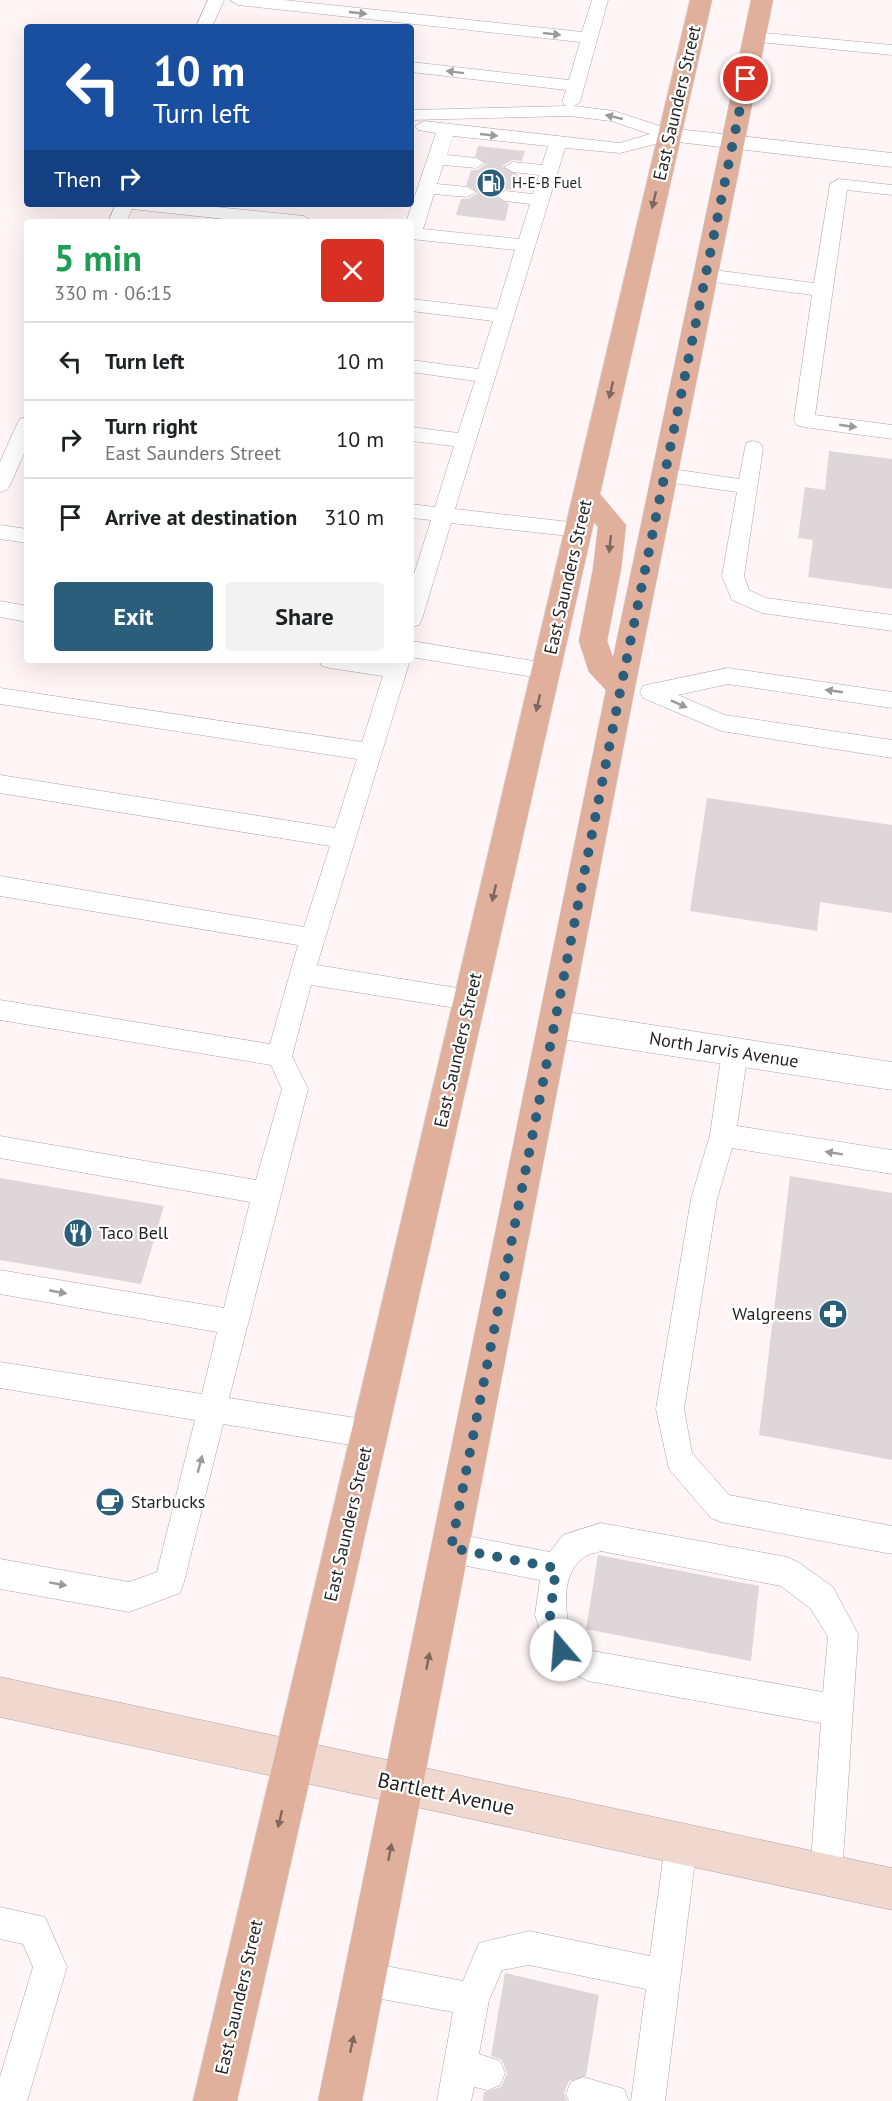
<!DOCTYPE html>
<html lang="en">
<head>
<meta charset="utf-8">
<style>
	body { margin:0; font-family:"PT Sans",sans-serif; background:#f2f2f2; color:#202124; height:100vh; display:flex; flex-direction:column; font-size:22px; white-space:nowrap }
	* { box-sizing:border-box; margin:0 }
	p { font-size:20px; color:#757577 }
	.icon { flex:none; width:33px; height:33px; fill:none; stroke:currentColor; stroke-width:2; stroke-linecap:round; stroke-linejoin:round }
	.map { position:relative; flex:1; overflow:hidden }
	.panel { position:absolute; left:24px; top:219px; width:390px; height:444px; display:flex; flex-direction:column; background:#fff; border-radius:6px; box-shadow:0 6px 24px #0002 }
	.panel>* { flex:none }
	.hud { position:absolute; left:24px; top:24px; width:390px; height:183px; border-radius:6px; box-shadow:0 6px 24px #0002; background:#1a4fa0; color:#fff; overflow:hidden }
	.pin { position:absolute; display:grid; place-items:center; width:51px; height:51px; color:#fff; margin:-26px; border:3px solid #fff; border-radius:50%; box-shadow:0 2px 6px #0007 }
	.me { position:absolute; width:66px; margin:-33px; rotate:342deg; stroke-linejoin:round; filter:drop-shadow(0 0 4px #0008) }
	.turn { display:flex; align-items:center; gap:21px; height:126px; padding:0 30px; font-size:27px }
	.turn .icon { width:78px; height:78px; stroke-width:2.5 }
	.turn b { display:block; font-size:42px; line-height:51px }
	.then { display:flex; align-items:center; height:57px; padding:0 30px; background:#0003; gap:12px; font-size:22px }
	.round { display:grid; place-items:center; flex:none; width:63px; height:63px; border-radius:6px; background:#f2f2f2 }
	.head { display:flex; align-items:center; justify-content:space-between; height:102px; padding:0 30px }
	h1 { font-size:36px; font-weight:800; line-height:45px; color:#1e9e55 }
	.button { display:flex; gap:12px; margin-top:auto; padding:12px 30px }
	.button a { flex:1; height:69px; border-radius:6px; background:#2b5e7b; color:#fff; font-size:24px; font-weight:800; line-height:69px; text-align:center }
	.button a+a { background:#f2f2f2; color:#202124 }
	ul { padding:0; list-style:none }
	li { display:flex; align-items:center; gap:18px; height:78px; padding:0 30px; border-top:2px solid #e0e0e0 }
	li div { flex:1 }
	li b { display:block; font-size:22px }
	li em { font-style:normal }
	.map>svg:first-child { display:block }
</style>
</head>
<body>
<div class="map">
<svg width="892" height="2101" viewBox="0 0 892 2101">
	<rect width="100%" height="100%" fill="#fff5f6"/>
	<g fill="#ded6d9">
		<path d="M478,146l47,5 -3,10 -10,-1 -10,6 16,9 -4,15 -10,-1 -10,6 15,9 -4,17 -49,-6 5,-16h7l10,-6 -12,-8 5,-15h6l10,-6 -12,-8z"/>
		<path d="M829,451l63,8v130l-84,-12 5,-37 -15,-2 7,-51 20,3z"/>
		<path d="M707,798l185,27v88l-72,-11 -3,29 -127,-20z"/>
		<path d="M790,1176l102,17v267l-133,-25z"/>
		<path d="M0,1178l164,28 -23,78 -141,-24z"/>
		<path d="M598,1555l161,31 -8,75 -165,-32z"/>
		<path d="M505,1973l94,22 -13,81 -17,5 -5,12 3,8h-84l1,-9 17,-5 6,-13 -5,-14 -11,-4z"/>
	</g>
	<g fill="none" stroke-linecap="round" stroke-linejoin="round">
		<g stroke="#aca3a4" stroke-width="1">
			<g id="service">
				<path d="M208,0h16l-12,27h-16z"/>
				<path d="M230,0h54l298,32 10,-32h16l-28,102 -6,4 40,5 61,20 3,4 -3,4 -55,14 -55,-5 -110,361 123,14 7,2 4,5 -4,5 -7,2 -127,-14 -29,96 -3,6 -8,2v-43l20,-64 -20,-2v-14l24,3 19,-61 -43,-5v-14l47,6 17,-52 -64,-9v-12l67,9 15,-48 -82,-10v-12l86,10 18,-59 -104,-11v-17h-5l30,-89 -18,-3 -3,-4 9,-5 196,22 30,-9 -39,-13 -42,-5 -158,4v-10l155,-4 -4,-4 4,-12 -155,-18v-10l158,18 11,-38 -342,-37zM453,136l95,10 -6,19 -29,-3 -9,5 9,5 26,3 -6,19 -28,-3 -9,5 9,5 25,3 -11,35 -96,-10 11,-35 33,3 9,-5 -9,-5 -30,-3 6,-19 33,3 9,-5 -9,-5 -29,-3z"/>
				<path d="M754,32l138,13v10l-144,-14 -2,-4 2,-4z"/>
				<path d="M839,179l53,6v10l-45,-5 -32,225 77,10v14l-88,-12 -7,-2 -3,-5 18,-125 -106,-14 -9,-6 9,-6 108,14 16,-99z"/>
				<path d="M116,204h71l117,12 9,6h-61l-120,-13 -6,13h-18z"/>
				<path d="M27,417v30l-17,38 -3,5 -7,2v-30l17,-38 3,-5z"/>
				<path d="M753,441l7,2 3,5 -19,128 5,14 17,8 126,17v16l-130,-18 -30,-13 -10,-24 15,-84 -71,-10 -7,-2 -3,-5 3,-5 7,-2 73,11 7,-36z"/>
				<path d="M0,525l27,4v14l-27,-4z"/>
				<path d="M0,601l27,5v16l-27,-5z"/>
				<path d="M411,641l135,22 8,2 3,6 -3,6 -8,2 -135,-22z"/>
				<path d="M319,660h91l-93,305 152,25 9,3 4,7 -4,7 -9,3 -158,-25 -19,71 16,33 -79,309 140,22 10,4 4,10 -4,10 -10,4 -146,-24 -39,158 -4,11 -51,19 -129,-23v-30l129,23 28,-10 38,-152 -195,-32v-26l202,32 15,-62 -217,-38v-24l224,38 26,-106 -250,-44v-22l256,44 26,-91 -11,-24 -271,-45v-20l270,44 28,-99 -298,-49v-20l304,51 26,-81 -330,-53v-18l335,53 22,-69 -357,-55v-16l362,54 21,-66 -53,-8 -8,-2z"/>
				<path d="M728,668l164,24v16l-164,-24 -50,11 47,20 167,25v18l-171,-27 -78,-33 -3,-6 3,-6 8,-2z"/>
				<path d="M735,1041l9,3 4,8 -11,74 155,24v24l-160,-26 -15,51 -33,210 8,44 37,42 163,31v28l-171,-32 -10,-4 -42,-49 -13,-60 35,-210 19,-64 12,-83 4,-8z"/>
				<path d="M601,1523l186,34 11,5 35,25 25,47 -16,241 -4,12 -12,4 -12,-4 -4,-12 11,-152 -233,-42 -38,-20 -15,-46 5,-35 -89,-17 -11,-5 -4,-10 4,-10 11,-5 99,19 13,-17zM601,1551l180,35 30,23 17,28 -5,55 -230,-41 -20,-11c-8,-24 -14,-64 10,-82 4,-4 13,-5 18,-7z"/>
				<path d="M681,1828l11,5 5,11 -32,257h-34l15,-112 -117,-24 -27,5 -13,30 -10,54 21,7 5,12 -5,12 -12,5 -14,-3 -3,14h-34l16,-89 -88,-16 -12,-5 -5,-12 5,-12 12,-5 98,19 16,-38 50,-12 121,25 15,-112 5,-11z"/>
				<path d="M0,1907l45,10 22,50 -40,134h-27v-24l33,-110 -10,-23 -23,-5z"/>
				<path d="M583,2077l41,12 5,12h-60l-3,-7 5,-12z"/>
			</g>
		</g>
		<g stroke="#aca3a4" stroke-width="1">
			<g id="minor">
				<path d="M669,128l223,25v14l-231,-27 -3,-5 3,-5z"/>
				<path d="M555,1010l337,52v28l-337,-52 -12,-4 -4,-10 4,-10z"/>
			</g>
		</g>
		<g stroke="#aca3a4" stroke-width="1">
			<path id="secondary" d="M0,1677l892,191v42l-892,-193z"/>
		</g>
		<g stroke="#d3d2d2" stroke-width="1">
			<path id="primary" d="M690,0h22l-112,494 26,31 -5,44 -14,72 6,17 138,-658h22l-138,687 -273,1414h-44l288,-1411 -17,-18 -10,-31 14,-72 5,-42 -4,-5 -357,1579h-44z"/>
		</g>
		<use href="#service" fill="#fff" fill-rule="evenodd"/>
		<use href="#minor" fill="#fff" fill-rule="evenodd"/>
		<use href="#secondary" fill="#f0d8ce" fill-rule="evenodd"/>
		<use href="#primary" fill="#e0b09c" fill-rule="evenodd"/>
	</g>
	<defs><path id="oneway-solid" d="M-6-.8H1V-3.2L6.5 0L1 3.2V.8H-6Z" transform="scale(1.5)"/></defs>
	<g fill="#9c9a9a">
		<use href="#oneway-solid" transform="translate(358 13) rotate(6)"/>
		<use href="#oneway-solid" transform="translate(552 34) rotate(6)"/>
		<use href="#oneway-solid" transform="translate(455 72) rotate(-173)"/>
		<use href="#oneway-solid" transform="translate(614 117) rotate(-167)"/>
		<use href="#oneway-solid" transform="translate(489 135) rotate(6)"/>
		<use href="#oneway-solid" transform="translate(848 426) rotate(8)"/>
		<use href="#oneway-solid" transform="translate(834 691) rotate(-172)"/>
		<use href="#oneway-solid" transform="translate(679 704) rotate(24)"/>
		<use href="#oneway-solid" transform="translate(834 1153) rotate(-171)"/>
		<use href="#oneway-solid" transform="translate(58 1292) rotate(10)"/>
		<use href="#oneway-solid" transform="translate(200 1464) rotate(-75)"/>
		<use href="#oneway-solid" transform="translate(58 1584) rotate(10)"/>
	</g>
	<g fill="#81685e">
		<use href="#oneway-solid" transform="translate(654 200) rotate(103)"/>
		<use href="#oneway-solid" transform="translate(611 390) rotate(103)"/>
		<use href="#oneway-solid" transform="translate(610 544) rotate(96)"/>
		<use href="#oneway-solid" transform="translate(538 703) rotate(103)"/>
		<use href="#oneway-solid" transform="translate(494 893) rotate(103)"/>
		<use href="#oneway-solid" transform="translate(428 1661) rotate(-79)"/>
		<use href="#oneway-solid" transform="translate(280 1819) rotate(103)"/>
		<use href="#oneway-solid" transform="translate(390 1852) rotate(-79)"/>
		<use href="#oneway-solid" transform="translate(352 2044) rotate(-78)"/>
	</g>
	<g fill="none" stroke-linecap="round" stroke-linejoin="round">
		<path stroke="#2b5e7b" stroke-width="10" stroke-dasharray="0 18" d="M561,1650l-11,-34 6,-48 -105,-20 170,-861 125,-608"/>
	</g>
	<defs>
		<g id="fuel-disc" transform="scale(1.5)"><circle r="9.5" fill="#2b5e7b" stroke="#fff"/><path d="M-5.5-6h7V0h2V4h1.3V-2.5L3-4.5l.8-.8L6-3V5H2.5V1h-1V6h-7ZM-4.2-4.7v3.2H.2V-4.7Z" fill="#fff"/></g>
		<g id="restaurant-disc" transform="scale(1.5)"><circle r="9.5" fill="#2b5e7b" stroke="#fff"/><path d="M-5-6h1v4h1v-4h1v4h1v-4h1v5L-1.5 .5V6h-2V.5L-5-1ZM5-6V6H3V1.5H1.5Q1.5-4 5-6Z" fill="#fff"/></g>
		<g id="pharmacy-disc" transform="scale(1.5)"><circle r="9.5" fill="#2b5e7b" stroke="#fff"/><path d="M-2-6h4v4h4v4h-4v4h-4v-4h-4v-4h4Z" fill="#fff"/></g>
		<g id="cafe-disc" transform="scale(1.5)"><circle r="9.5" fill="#2b5e7b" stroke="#fff"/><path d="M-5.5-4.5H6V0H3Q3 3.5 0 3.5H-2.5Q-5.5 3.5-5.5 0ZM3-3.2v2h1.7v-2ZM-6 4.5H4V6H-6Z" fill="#fff"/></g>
	</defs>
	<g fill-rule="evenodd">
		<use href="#fuel-disc" x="491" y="183"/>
		<use href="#restaurant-disc" x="78" y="1233"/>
		<use href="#pharmacy-disc" x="833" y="1314"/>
		<use href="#cafe-disc" x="110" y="1502"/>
	</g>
	<g text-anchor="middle" stroke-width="4.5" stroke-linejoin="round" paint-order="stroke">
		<g font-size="15" fill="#221f1f" stroke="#fff" text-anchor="start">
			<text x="512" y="188">H-E-B Fuel</text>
		</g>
		<g font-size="18" fill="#221f1f" stroke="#fff">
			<text transform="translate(677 103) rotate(-77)" y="6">East Saunders Street</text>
			<text transform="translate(568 577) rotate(-77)" y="6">East Saunders Street</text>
			<text transform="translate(458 1050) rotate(-77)" y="6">East Saunders Street</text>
			<text transform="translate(724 1050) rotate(9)" y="6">North Jarvis Avenue</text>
			<text transform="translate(348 1524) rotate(-77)" y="6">East Saunders Street</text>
			<text transform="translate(239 1997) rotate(-77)" y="6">East Saunders Street</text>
		</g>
		<g font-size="18" fill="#221f1f" stroke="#fff" text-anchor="start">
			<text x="99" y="1239">Taco Bell</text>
			<text x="812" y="1320" text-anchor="end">Walgreens</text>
			<text x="131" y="1508">Starbucks</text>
		</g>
		<g font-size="21" fill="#221f1f" stroke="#fff">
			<text transform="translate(446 1794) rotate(12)" y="7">Bartlett Avenue</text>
		</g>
	</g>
</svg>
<div class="pin" style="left:746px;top:79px;background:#d93025"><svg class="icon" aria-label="arrive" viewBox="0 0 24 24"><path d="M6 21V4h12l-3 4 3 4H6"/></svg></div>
<svg class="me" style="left:561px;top:1650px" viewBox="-20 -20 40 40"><circle r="19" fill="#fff"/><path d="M0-13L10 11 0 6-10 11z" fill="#2b5e7b"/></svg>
<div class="hud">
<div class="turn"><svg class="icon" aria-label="left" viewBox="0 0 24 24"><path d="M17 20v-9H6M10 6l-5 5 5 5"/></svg><div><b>10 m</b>Turn left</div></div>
<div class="then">Then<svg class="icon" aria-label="right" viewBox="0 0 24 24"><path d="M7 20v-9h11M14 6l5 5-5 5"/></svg></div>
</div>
<section class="panel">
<div class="head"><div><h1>5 min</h1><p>330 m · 06:15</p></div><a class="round" style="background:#d93025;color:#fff"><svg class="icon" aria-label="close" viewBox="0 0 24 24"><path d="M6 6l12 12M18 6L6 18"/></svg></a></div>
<ul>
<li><svg class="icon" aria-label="left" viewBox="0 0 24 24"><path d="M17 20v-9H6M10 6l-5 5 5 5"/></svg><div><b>Turn left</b></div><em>10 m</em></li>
<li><svg class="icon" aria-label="right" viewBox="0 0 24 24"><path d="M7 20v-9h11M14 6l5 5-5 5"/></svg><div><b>Turn right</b><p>East Saunders Street</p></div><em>10 m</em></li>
<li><svg class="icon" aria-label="arrive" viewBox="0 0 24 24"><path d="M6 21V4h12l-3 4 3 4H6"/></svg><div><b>Arrive at destination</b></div><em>310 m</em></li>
</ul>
<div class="button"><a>Exit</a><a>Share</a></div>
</section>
</div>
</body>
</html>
